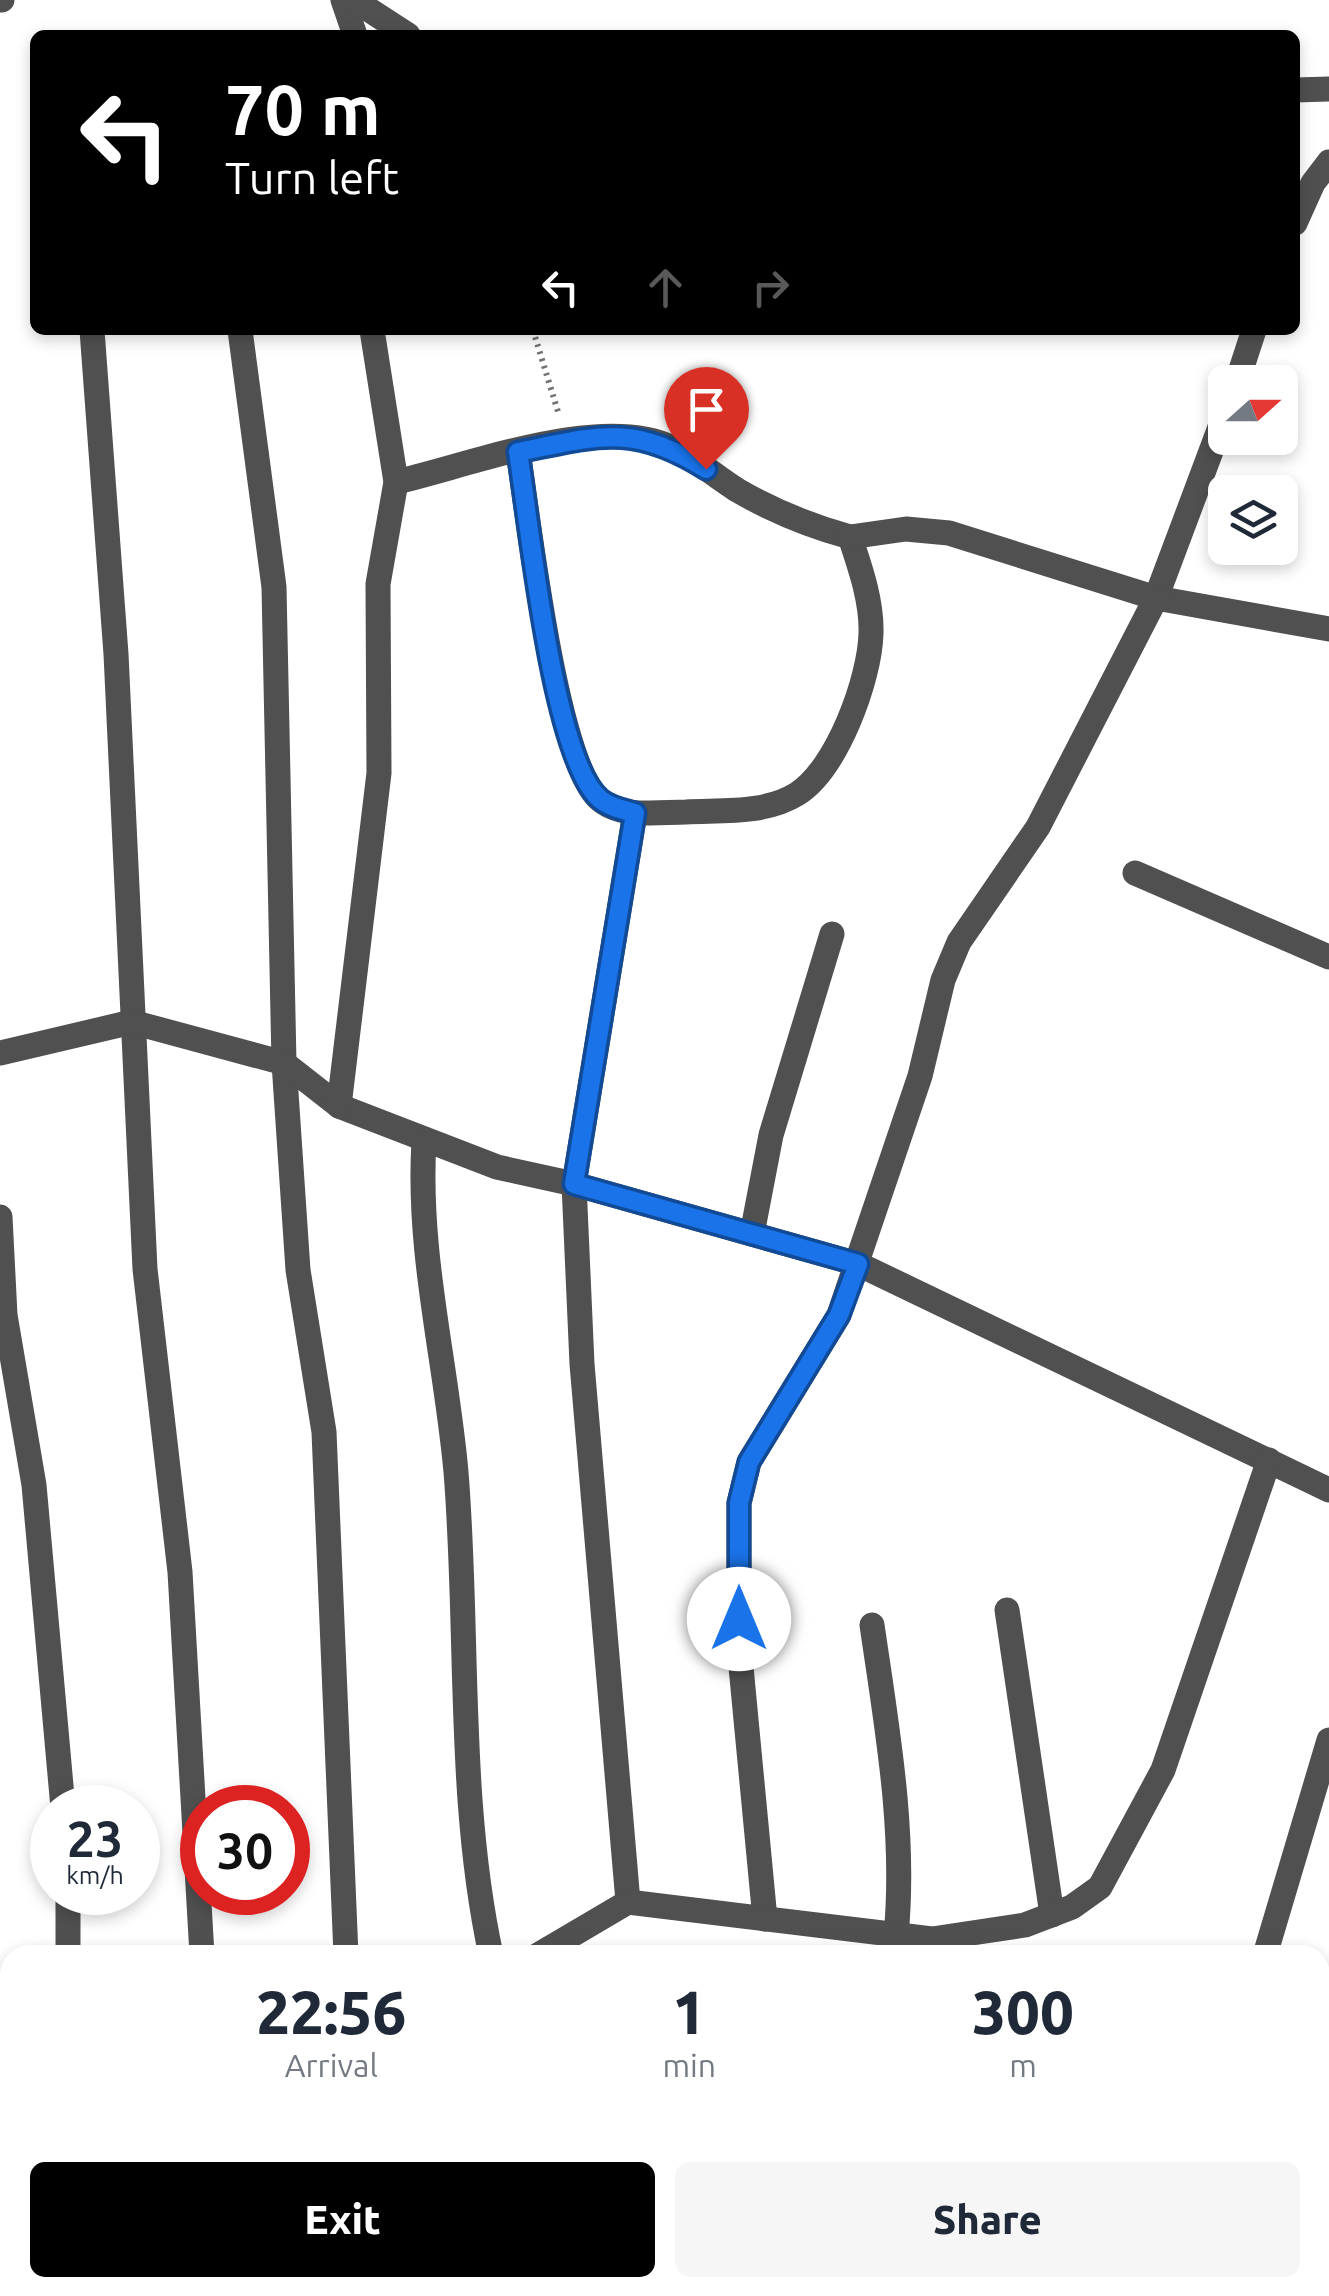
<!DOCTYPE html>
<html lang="en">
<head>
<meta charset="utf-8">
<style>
	body { margin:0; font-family:Ubuntu,sans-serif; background:#f6f6f7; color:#1f2937; height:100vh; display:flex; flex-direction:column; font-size:38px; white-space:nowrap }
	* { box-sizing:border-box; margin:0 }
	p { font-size:32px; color:#747a83 }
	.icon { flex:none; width:55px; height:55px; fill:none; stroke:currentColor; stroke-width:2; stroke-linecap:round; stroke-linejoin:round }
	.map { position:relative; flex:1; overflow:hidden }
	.drawer { position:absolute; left:0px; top:1945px; width:1330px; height:352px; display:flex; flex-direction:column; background:#fff; border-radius:30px 30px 0 0; box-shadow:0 5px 15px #0003 }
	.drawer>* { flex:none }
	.hud { position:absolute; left:30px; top:30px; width:1270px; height:305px; border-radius:15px; box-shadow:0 5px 15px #0003; background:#000; color:#fff; overflow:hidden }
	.needle { width:65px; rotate:69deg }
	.tools { position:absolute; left:1208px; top:365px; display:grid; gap:20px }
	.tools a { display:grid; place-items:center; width:90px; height:90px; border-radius:15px; background:#fff; box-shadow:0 5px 15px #0003; font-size:50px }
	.speed { position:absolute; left:30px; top:1785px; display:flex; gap:20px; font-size:50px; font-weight:700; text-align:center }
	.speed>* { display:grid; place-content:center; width:130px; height:130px; border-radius:50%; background:#fff; box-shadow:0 5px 15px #0003; line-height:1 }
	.speed small { font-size:25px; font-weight:400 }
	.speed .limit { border:15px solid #d22; background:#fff; color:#111 }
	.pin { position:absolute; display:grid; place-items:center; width:85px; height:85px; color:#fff; margin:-102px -42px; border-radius:50% 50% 50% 0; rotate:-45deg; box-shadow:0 0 10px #0007 }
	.pin .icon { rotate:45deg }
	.me { position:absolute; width:110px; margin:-55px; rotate:0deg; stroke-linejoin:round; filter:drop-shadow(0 0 8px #0008) }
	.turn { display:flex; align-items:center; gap:35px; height:210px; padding:0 30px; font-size:45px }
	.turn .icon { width:130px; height:130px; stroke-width:2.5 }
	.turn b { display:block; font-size:70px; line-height:85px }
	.lanes { display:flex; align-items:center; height:95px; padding:0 30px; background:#0003; justify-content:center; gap:50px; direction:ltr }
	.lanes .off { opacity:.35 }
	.eta { display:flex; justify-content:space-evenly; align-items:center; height:170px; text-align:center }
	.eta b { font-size:60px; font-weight:800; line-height:70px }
	.action { display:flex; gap:20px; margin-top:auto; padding:20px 30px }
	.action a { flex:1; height:115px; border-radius:15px; background:#000; color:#fff; font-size:40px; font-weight:800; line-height:115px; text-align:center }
	.action a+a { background:#f6f6f7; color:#1f2937 }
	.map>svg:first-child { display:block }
</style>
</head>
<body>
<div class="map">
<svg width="1329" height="2296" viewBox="0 0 1329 2296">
	<rect width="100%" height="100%" fill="#fff"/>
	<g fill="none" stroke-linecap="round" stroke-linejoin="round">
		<path stroke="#727272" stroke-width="6" stroke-dasharray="2.5 5" stroke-linecap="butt" d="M533,330l26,85"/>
		<g stroke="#505050" stroke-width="25">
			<path d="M0,0h2"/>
			<path d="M343,0l12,35"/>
			<path d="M354,0l54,35"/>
			<path d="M1295,90l34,-1"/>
			<path d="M1295,223l18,-40 16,-21"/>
			<path d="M92,330l24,324 29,615 35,303 22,383"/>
			<path d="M240,330l34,257 10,476 14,207 26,162 22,523"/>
			<path d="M1237,382l17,-52"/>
			<path d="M1225,414l-69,184 173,31"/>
			<path d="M396,482c75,-17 206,-69 277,-34 23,11 43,29 64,42 36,21 73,36 113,47 10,30 22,64 21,96 -1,46 -34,136 -74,161 -32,20 -75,16 -111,18 -28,0 -66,7 -88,-14 -43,-42 -69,-277 -80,-346"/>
			<path d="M1135,873l194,84"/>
			<path d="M0,1053l132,-31 152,41 55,43 158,61 77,17 284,80 471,226"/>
			<path d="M339,1106l40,-333 -1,-189 18,-102 -24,-152"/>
			<path d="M424,1141c-7,113 22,219 32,331 13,160 1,326 35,483"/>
			<path d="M0,1217l5,98 29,170 29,323"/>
			<path d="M752,1234l19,-99 61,-201"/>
			<path d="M1007,1610l45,305"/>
			<path d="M872,1625c15,103 34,208 24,311"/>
			<path d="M68,1892v63"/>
			<path d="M628,1902l-46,-538 -8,-180 61,-371"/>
			<path d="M765,1919l-26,-273v-143l10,-41 90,-147 81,-239 23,-96 16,-38 79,-115 118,-229 -207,-65 -43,-4 -56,8"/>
			<path d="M538,1955l90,-53 304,37 93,-14 47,-18 28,-20 63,-117 106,-310"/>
			<path d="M1265,1955l64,-215"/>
			<path d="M0,2095l10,-1"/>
			<path d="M0,2201l10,37"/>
			<path d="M23,2288l2,8"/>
			<path d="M235,2288l2,8"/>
			<path d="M932,2296l3,-8"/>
			<path d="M1170,2296l2,-8"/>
		</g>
	</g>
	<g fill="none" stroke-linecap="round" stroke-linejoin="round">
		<g stroke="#114b97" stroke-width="25">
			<path id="route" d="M706,469c-73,-46 -108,-33 -188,-17 11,68 35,308 82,347 9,8 24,11 35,14l-61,371 284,80 -19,51 -90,147 -10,41v116"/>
		</g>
		<use href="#route" stroke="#1a73e8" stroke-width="18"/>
	</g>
</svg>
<div class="tools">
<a><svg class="needle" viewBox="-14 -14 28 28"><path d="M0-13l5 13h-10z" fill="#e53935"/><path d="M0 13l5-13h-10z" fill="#747a83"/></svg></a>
<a><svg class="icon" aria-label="layers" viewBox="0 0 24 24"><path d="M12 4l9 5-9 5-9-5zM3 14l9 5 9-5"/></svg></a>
</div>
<div class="speed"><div>23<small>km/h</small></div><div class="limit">30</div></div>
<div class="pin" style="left:706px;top:469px;background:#d93025"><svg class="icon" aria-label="arrive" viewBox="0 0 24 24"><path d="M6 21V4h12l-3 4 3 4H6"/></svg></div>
<svg class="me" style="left:739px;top:1619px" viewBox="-20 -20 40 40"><circle r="19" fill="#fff"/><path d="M0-13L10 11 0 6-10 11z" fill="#1a73e8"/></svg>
<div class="hud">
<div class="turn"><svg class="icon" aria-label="left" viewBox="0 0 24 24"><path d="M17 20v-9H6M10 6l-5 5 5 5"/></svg><div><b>70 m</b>Turn left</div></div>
<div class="lanes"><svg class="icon" aria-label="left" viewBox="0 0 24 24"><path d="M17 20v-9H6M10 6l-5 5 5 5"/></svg><svg class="icon off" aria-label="ahead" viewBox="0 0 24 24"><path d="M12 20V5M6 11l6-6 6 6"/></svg><svg class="icon off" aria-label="right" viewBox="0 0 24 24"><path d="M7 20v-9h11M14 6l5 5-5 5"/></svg></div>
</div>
<section class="drawer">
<div class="eta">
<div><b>22:56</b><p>Arrival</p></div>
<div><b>1</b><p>min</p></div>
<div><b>300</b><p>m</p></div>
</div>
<div class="action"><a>Exit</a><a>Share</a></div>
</section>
</div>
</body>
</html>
